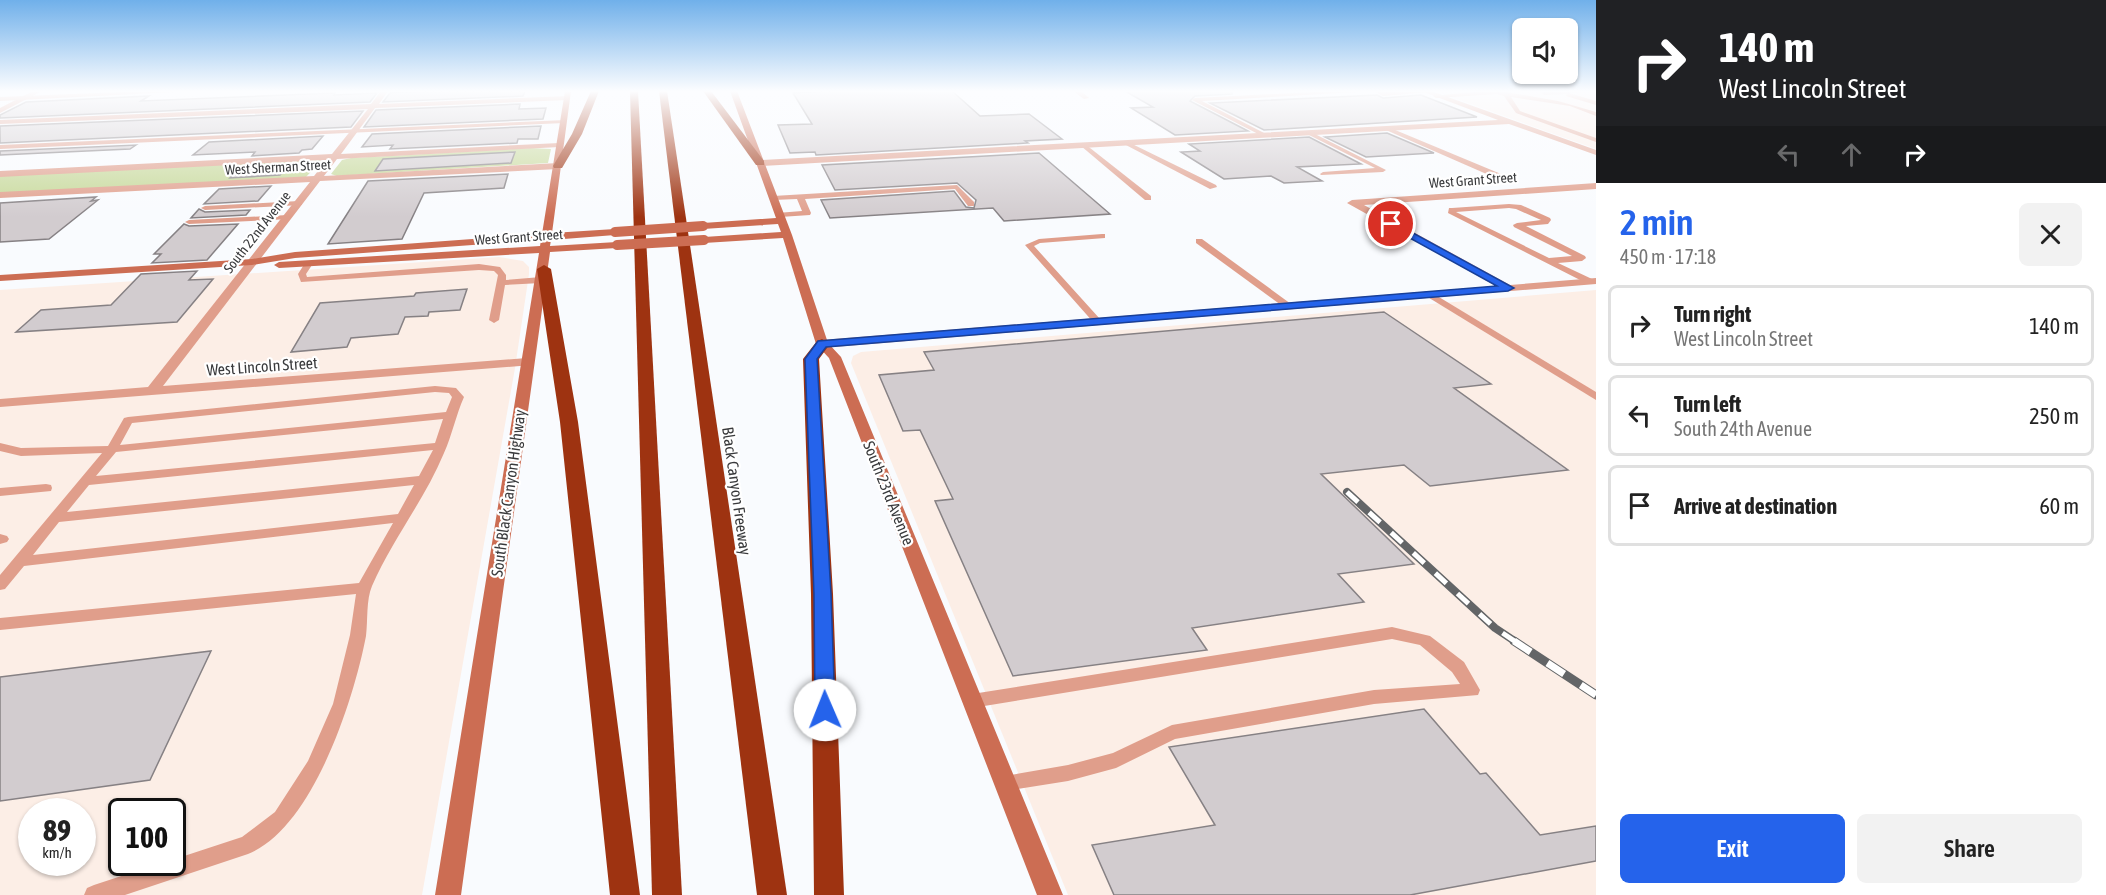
<!DOCTYPE html>
<html lang="en">
<head>
<meta charset="utf-8">
<style>
	body { margin:0; font-family:"Asap Condensed",sans-serif; background:#f2f2f2; color:#222; height:100vh; display:flex; flex-direction:column; font-size:22px; white-space:nowrap }
	* { box-sizing:border-box; margin:0 }
	p { font-size:20px; color:#767676 }
	.icon { flex:none; width:33px; height:33px; fill:none; stroke:currentColor; stroke-width:2; stroke-linecap:round; stroke-linejoin:round }
	.map { position:relative; flex:1; overflow:hidden }
	.side { display:flex; flex-direction:column; background:#fff; width:510px }
	.side>* { flex:none }
	.guide { background:#202124; color:#fff; overflow:hidden }
	.buttons { position:absolute; left:1512px; top:18px; display:grid; gap:12px }
	.buttons a { display:grid; place-items:center; width:66px; height:66px; border-radius:9px; background:#fff; box-shadow:0 2px 4px #0004; font-size:30px }
	.speed { position:absolute; left:18px; top:798px; display:flex; gap:12px; font-size:30px; font-weight:700; text-align:center }
	.speed>* { display:grid; place-content:center; width:78px; height:78px; border-radius:50%; background:#fff; box-shadow:0 2px 4px #0004; line-height:1 }
	.speed small { font-size:15px; font-weight:400 }
	.speed .limit { border:3px solid #111; border-radius:9px; background:#fff; color:#111 }
	.pin { position:absolute; display:grid; place-items:center; width:51px; height:51px; color:#fff; margin:-26px; border:3px solid #fff; border-radius:50%; box-shadow:0 2px 6px #0007 }
	.me { position:absolute; width:66px; margin:-33px; rotate:359deg; stroke-linejoin:round; filter:drop-shadow(0 0 4px #0008) }
	.turn { display:flex; align-items:center; gap:21px; height:126px; padding:0 24px; font-size:27px }
	.turn .icon { width:78px; height:78px; stroke-width:2.5 }
	.turn b { display:block; font-size:42px; line-height:51px }
	.lanes { display:flex; align-items:center; height:57px; padding:0 24px; background:#0003; justify-content:center; gap:30px; direction:ltr }
	.lanes .off { opacity:.35 }
	.round { display:grid; place-items:center; flex:none; width:63px; height:63px; border-radius:9px; background:#f2f2f2 }
	.overview { display:flex; align-items:center; justify-content:space-between; height:102px; padding:0 24px }
	h1 { font-size:36px; font-weight:600; line-height:45px; color:#2563eb }
	.button { display:flex; gap:12px; margin-top:auto; padding:12px 24px }
	.button a { flex:1; height:69px; border-radius:9px; background:#2563eb; color:#fff; font-size:24px; font-weight:600; line-height:69px; text-align:center }
	.button a+a { background:#f2f2f2; color:#222 }
	ul { padding:0; list-style:none }
	li { display:flex; align-items:center; gap:18px; height:81px; margin:0 12px 9px; padding:0 12px; border:3px solid #e0e0e0; border-radius:9px }
	li div { flex:1 }
	li b { display:block; font-size:22px }
	li em { font-style:normal }
	main { display:flex; flex:1; min-height:0 }
	.map>svg:first-child { display:block }
</style>
</head>
<body>
<main>
<div class="map">
<svg width="1596" height="895" viewBox="0 0 1596 895">
	<rect width="100%" height="100%" fill="#f9fbfe"/>
	<g fill="#fceee6" fill-rule="evenodd">
		<path d="M1474,91h122v58l-156,-56z"/>
		<path d="M499,257l24,4 6,6v7l-14,94 -93,527h-422v-605zM32,812h50v50h-50zM122,812h50v50h-50z"/>
		<path d="M1596,290v605h-528l-217,-532 2,-7 8,-4z"/>
	</g>
	<g fill="#c6d898">
		<path d="M531,148l20,1 -3,14 -211,13 -6,-2 11,-14 9,-2z"/>
		<path d="M319,160l2,1 -15,16 -306,17v-19z"/>
	</g>
	<g fill="#d2cccf" stroke="#868184" stroke-width="1.5">
		<path d="M525,91l-2,5 -140,6 7,-9 12,-1z"/>
		<path d="M833,91h119l28,25 49,-2 33,25 -37,2 3,2 -212,12 -1,-3 -25,1 -12,-28 34,-1 -19,-31z"/>
		<path d="M1125,91h107v3l-37,2 -5,5 58,30 -73,4 -44,-27 22,-1z"/>
		<path d="M335,93l-1,2 43,-2 -7,9 -370,16v-3l26,-13 123,-6 -8,5z"/>
		<path d="M1377,95l6,3 38,-3 56,22 -213,13 -54,-27z"/>
		<path d="M520,104l-1,5 27,-1 -3,11 -179,8 12,-17z"/>
		<path d="M363,111l-12,16 -351,16v-17z"/>
		<path d="M541,126l-3,13h-20l-1,4 -127,6 3,-4 -31,2 10,-13z"/>
		<path d="M1387,133l47,20 -68,4 -41,-20z"/>
		<path d="M323,136l-11,13 -10,1 -3,3 -47,3 3,-4 -62,3 16,-13z"/>
		<path d="M1309,137l52,27 -64,3 25,14 -38,2 -13,-7 -47,3 -43,-27 19,-1 -11,-7z"/>
		<path d="M136,145l-6,4 -130,6v-4z"/>
		<path d="M515,152l-4,11 -136,8 8,-12z"/>
		<path d="M1039,153l71,61 -106,7 -11,-13 -163,10 -9,-18 133,-9 12,16 8,1 2,-8 -19,-17 -122,7 -13,-25z"/>
		<path d="M290,164l-10,11 -50,3 11,-11z"/>
		<path d="M508,174l-4,14 -80,5 -22,46 -74,5 40,-63z"/>
		<path d="M271,186l-13,15 -54,3 15,-15z"/>
		<path d="M96,197l-5,4 7,-1 -49,39 -49,3v-39z"/>
		<path d="M199,209l6,3 45,-2 -4,5 -55,3z"/>
		<path d="M184,224l5,2 49,-2 -31,36 -55,3 9,-9h-7z"/>
		<path d="M197,271l-8,9 24,-1 -36,43 -161,10 25,-22 70,-5 30,-31z"/>
		<path d="M467,289l-7,21 -31,2 -1,4 -23,1 -7,17 -47,4 -4,9 -56,5 29,-49 94,-7 2,-3z"/>
		<path d="M1384,312l107,72 -37,4 114,82 -138,16 -26,-21 -83,9 93,90 -76,10 26,28 -172,26 15,22 -194,26 -78,-175 18,-2 -33,-69 -17,1 -24,-56 55,-5 -10,-18z"/>
		<path d="M211,651l-61,129 -150,21v-124z"/>
		<path d="M1424,709l56,65 6,-1 54,62 56,-9v35l-186,34h-296l-22,-50 123,-20 -46,-78z"/>
	</g>
	<g fill="none" stroke-linecap="round" stroke-linejoin="round">
		<g fill="#e09e8b" fill-rule="evenodd">
			<path d="M144,91h49l-193,10v-4z"/>
			<path d="M1332,91h41l-171,10 64,33 1,1 -3,2 -72,-37 3,-2z"/>
			<path d="M1374,91l54,1 -45,4z"/>
			<path d="M1483,91h18l57,10 38,11v4l-26,-10 -59,-9 9,14 76,27v4l-80,-29 -12,-17 -7,-2 -61,4 -3,-2z"/>
			<path d="M1545,91h45l-21,2 27,8v4l-30,-9 1,-2 -23,1 -3,-2z"/>
			<path d="M566,120l-2,3 -564,26v-4z"/>
			<path d="M1388,127l125,52 1,2 -7,2 -121,-53z"/>
			<path d="M1307,132h4l75,38 -3,2 -62,3 -1,-1 3,-2 52,-4 -68,-34z"/>
			<path d="M1126,141l90,44 1,2 -7,2 -86,-45 -1,-1z"/>
			<path d="M1081,144h4l66,52v4h-6l-64,-54z"/>
			<path d="M957,185l17,17v4h-6l-13,-17 -150,10 6,14 -1,2 -30,2 -4,-2 1,-2 25,-2 -5,-12 -24,1 -4,-2 4,-2z"/>
			<path d="M299,201h3v4l-97,5 -4,-2 4,-2z"/>
			<path d="M1509,204l12,1 29,13 1,2 -3,4 -22,2 59,30 1,2 -4,3 -24,2 34,16v4h-6l-138,-70 1,-5h3zM1509,208l7,1 25,11 -24,3 -4,2 1,2 58,29 -23,2 -93,-46z"/>
			<path d="M288,215h3v4l-102,5 -4,-2 4,-2z"/>
			<path d="M1102,234h3v4l-65,5 -6,3 66,73v4h-6l-69,-78 14,-6z"/>
			<path d="M1196,239h6l89,65v4h-6l-89,-65z"/>
			<path d="M308,262l4,3 -6,9 1,3 172,-13 21,3 6,8v5l35,-3 4,3 -4,3 -36,2 -6,35 -5,3 -5,-3 9,-45 -4,-4 -15,-1 -178,12 -3,-8 7,-11z"/>
			<path d="M1429,291l167,101v8l-170,-104v-4z"/>
			<path d="M435,386l21,2 8,9c-8,18 -12,38 -20,56 -19,46 -52,87 -72,133 -6,14 -4,34 -6,50 -12,63 -53,192 -118,218l-123,41h-41l3,-7 7,-3 70,-23h8v-2l70,-23 33,-25 33,-51 25,-57 17,-69 6,-41 -356,36v-12l359,-35 34,-60 -369,43 -19,23 -5,1v-15l102,-122 -81,3 -21,-5v-8l21,5 87,-2 16,-28 4,-1zM435,392l14,1 3,4 -6,15 -326,33 12,-22zM443,419l-8,24 -339,33 20,-24zM433,450l-14,26 -352,36 22,-27zM414,485l-16,29 -365,41 26,-33z"/>
			<path d="M46,484l5,1 1,3 -1,3 -51,5v-8z"/>
			<path d="M0,534l7,2 2,3 -2,3 -7,2z"/>
			<path d="M1392,627l38,9 34,26 16,28 -2,5 -104,9 -199,35 -59,29 -48,13 -63,10 -6,-2 -3,-6 3,-6 69,-12 45,-12 59,-28 202,-35 86,-6 -8,-12 -32,-27 -28,-6 -420,69 -6,-2 -2,-5 2,-5 6,-2z"/>
		</g>
		<g fill="#e09e8b" fill-rule="evenodd">
			<path d="M33,91h9l-42,22v-5z"/>
			<path d="M381,91h7l-9,13 188,-8 3,2 -3,2 -192,8 -34,46 218,-11 4,2 -4,2 -222,12 -13,17 234,-13 4,3 -4,3 -238,12 -157,205 364,-28 7,4 -2,3 -532,42v-8l148,-12 162,-205 -310,16v-6l314,-16 13,-16 -327,17v-6l332,-17 36,-45 -368,15v-4l371,-16z"/>
			<path d="M1073,91h8l8,7 -5,1z"/>
			<path d="M1421,91h10l165,59v5l-87,-31 -749,42 -4,-3 4,-3 738,-40z"/>
			<path d="M1596,183v6l-232,16 146,80 86,-7v6l-774,64 -6,-4 6,-4 674,-54 -149,-83 5,-3z"/>
		</g>
		<g fill="#cc6d53" fill-rule="evenodd">
			<path d="M565,91h6l-19,142 63,-4 5,3 -5,3 -64,5 -1,6 67,-4 5,3 -5,3 -67,4 -89,643h-26l104,-642 -260,15 -5,-3 5,-3 261,-16 1,-6 -246,18 -43,7 -252,16v-6l252,-16 43,-7 247,-18z"/>
			<path d="M730,91h7l55,144 36,108 13,14 222,538h-26l-208,-537 -13,-14 -33,-106 -79,5 -5,-3 5,-3 77,-5 -3,-8 -75,5 -5,-3 5,-3 73,-5z"/>
		</g>
		<g fill="#9e3311" fill-rule="evenodd">
			<path d="M591,91h8l-17,43 -20,34h-8l-1,-2 19,-32z"/>
			<path d="M630,91h8l44,804h-30z"/>
			<path d="M659,91h8l120,804h-30z"/>
			<path d="M703,91h8l53,70v4h-8z"/>
			<path d="M544,265l7,4 27,153 62,473h-30l-50,-473 -23,-153z"/>
			<path d="M822,339l8,5 -11,15 14,235 11,301h-30l-3,-301 -8,-235 14,-18z"/>
		</g>
		<g stroke="#636567" stroke-width="8">
			<path id="rail-far1" d="M1347,492l148,136 21,14"/>
		</g>
		<g stroke="#636567" stroke-width="9">
			<path id="rail" d="M1514,641l82,54"/>
		</g>
		<use href="#rail-far1" stroke="#fff" stroke-width="5" stroke-dasharray="15" stroke-linecap="butt"/>
		<use href="#rail" stroke="#fff" stroke-width="7" stroke-dasharray="20" stroke-linecap="butt"/>
		<g stroke="#cc6d53" stroke-width="10">
			<path d="M615,232l88,-6"/>
			<path d="M617,245l87,-5"/>
		</g>
	</g>
	<linearGradient id="sky" x2="0" y2="1"><stop stop-color="#70b0ea"/><stop offset="0.42" stop-color="#fcfdff"/><stop offset="1" stop-color="#fcfdff" stop-opacity="0"/></linearGradient>
	<rect width="1596" height="217" fill="url(#sky)"/>
	<path fill="#2563eb" stroke="#184099" stroke-width="1.5" d="M1391,221l123,67 -6,3 -682,56 -9,12 14,235 4,116 -3,6 -7,2 -7,-2 -3,-6 -1,-116 -9,-235 13,-18 679,-55 -109,-60v-4z"/>
	<g text-anchor="middle" stroke-width="4.5" stroke-linejoin="round" paint-order="stroke">
		<g font-size="14" fill="#393a3c" stroke="#fff">
			<text transform="translate(278 167) rotate(-3)" y="5">West Sherman Street</text>
			<text transform="translate(1473 180) rotate(-4)" y="5">West Grant Street</text>
			<text transform="translate(257 232) rotate(-52)" y="5">South 22nd Avenue</text>
			<text transform="translate(519 237) rotate(-4)" y="5">West Grant Street</text>
		</g>
		<g font-size="16" fill="#393a3c" stroke="#fff">
			<text transform="translate(262 366) rotate(-4)" y="6">West Lincoln Street</text>
			<text transform="translate(737 491) rotate(82)" y="6">Black Canyon Freeway</text>
			<text transform="translate(508 493) rotate(-82)" y="6">South Black Canyon Highway</text>
			<text transform="translate(889 493) rotate(68)" y="6">South 23rd Avenue</text>
		</g>
	</g>
</svg>
<div class="buttons">
<a><svg class="icon" aria-label="sound" viewBox="0 0 24 24"><path d="M4 9h4l5-4v14l-5-4H4zM17 9q2 3 0 6"/></svg></a>
</div>
<div class="speed"><div>89<small>km/h</small></div><div class="limit">100</div></div>
<div class="pin" style="left:1391px;top:224px;background:#d93025"><svg class="icon" aria-label="arrive" viewBox="0 0 24 24"><path d="M6 21V4h12l-3 4 3 4H6"/></svg></div>
<svg class="me" style="left:825px;top:710px" viewBox="-20 -20 40 40"><circle r="19" fill="#fff"/><path d="M0-13L10 11 0 6-10 11z" fill="#2563eb"/></svg>
</div>
<section class="side">
<div class="guide">
<div class="turn"><svg class="icon" aria-label="right" viewBox="0 0 24 24"><path d="M7 20v-9h11M14 6l5 5-5 5"/></svg><div><b>140 m</b>West Lincoln Street</div></div>
<div class="lanes"><svg class="icon off" aria-label="left" viewBox="0 0 24 24"><path d="M17 20v-9H6M10 6l-5 5 5 5"/></svg><svg class="icon off" aria-label="ahead" viewBox="0 0 24 24"><path d="M12 20V5M6 11l6-6 6 6"/></svg><svg class="icon" aria-label="right" viewBox="0 0 24 24"><path d="M7 20v-9h11M14 6l5 5-5 5"/></svg></div>
</div>
<div class="overview"><div><h1>2 min</h1><p>450 m · 17:18</p></div><a class="round"><svg class="icon" aria-label="close" viewBox="0 0 24 24"><path d="M6 6l12 12M18 6L6 18"/></svg></a></div>
<ul>
<li><svg class="icon" aria-label="right" viewBox="0 0 24 24"><path d="M7 20v-9h11M14 6l5 5-5 5"/></svg><div><b>Turn right</b><p>West Lincoln Street</p></div><em>140 m</em></li>
<li><svg class="icon" aria-label="left" viewBox="0 0 24 24"><path d="M17 20v-9H6M10 6l-5 5 5 5"/></svg><div><b>Turn left</b><p>South 24th Avenue</p></div><em>250 m</em></li>
<li><svg class="icon" aria-label="arrive" viewBox="0 0 24 24"><path d="M6 21V4h12l-3 4 3 4H6"/></svg><div><b>Arrive at destination</b></div><em>60 m</em></li>
</ul>
<div class="button"><a>Exit</a><a>Share</a></div>
</section>
</main>
</body>
</html>
